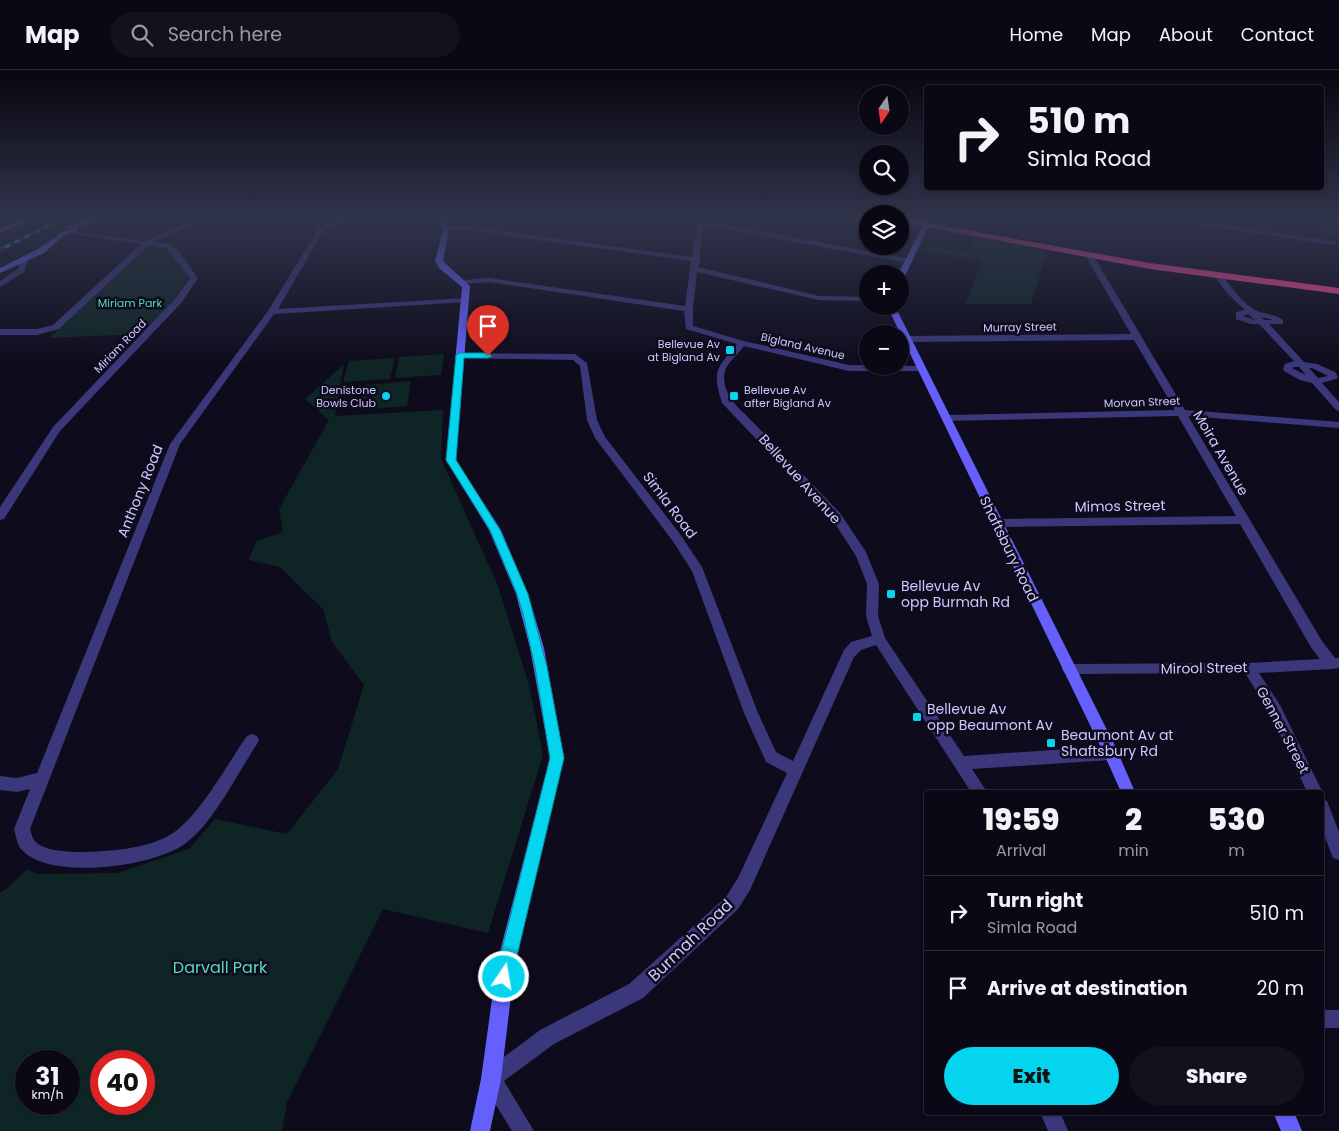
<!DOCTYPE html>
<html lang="en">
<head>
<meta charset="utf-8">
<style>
	body { margin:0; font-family:Poppins,sans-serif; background:#13111e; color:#f1f3f6; height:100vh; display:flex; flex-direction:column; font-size:19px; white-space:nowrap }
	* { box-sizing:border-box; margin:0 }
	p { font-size:16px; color:#999aa0 }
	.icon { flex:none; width:28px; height:28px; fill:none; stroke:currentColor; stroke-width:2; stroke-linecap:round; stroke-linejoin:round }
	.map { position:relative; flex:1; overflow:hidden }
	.side { position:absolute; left:924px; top:720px; width:400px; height:325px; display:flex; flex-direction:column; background:#0a0815; border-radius:5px; box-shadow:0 1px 4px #0004,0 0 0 1px #2a2934 }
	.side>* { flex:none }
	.guide { position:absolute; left:924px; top:15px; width:400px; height:105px; border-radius:5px; box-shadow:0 1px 4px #0004,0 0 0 1px #2a2934; background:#0a0815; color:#f1f3f6; overflow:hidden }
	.needle { width:32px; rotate:193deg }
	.buttons { position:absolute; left:859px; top:15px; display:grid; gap:10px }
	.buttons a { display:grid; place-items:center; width:50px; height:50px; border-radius:50%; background:#0a0815; box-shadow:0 1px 4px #0004,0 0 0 1px #2a2934; font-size:25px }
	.speed { position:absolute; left:15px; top:980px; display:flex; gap:10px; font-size:25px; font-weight:700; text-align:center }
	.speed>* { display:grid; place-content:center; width:65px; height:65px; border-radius:50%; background:#0a0815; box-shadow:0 1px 4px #0004,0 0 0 1px #2a2934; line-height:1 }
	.speed small { font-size:12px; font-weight:400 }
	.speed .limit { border:8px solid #d22; background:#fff; color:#111 }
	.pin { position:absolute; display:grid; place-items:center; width:42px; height:42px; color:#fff; margin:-51px -21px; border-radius:50% 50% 50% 0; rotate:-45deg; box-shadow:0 0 5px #0007 }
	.pin .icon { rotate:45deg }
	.me { position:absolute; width:55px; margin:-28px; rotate:12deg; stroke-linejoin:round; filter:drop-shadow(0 0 4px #0008) }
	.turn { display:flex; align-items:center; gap:18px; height:105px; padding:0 20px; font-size:22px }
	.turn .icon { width:65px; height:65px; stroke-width:2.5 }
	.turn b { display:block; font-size:35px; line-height:42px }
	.eta { display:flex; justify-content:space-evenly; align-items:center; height:85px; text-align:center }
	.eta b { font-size:30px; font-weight:800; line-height:35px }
	.action { display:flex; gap:10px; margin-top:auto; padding:10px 20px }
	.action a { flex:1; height:58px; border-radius:30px; background:#04d4ed; color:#111; font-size:20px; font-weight:800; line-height:58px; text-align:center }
	.action a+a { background:#13111e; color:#f1f3f6 }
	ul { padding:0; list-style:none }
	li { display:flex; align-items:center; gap:15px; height:75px; padding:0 20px; border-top:1px solid #2a2934 }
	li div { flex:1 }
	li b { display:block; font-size:19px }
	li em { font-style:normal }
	header { display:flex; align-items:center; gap:30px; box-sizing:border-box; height:70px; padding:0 25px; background:#0a0815; border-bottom:1px solid #2a2934 }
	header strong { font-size:24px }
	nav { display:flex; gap:28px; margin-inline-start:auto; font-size:18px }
	.search { width:350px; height:45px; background:#13111e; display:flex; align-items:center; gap:12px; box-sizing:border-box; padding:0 18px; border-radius:28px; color:#999aa0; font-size:19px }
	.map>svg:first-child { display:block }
</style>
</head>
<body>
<header>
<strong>Map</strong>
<div class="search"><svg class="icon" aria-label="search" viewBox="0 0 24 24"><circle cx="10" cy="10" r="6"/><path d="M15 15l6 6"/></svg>Search here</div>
<nav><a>Home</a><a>Map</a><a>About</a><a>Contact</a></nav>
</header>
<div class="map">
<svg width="1339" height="1061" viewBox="0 0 1339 1061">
	<rect width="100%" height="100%" fill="#0e0b1c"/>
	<g fill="#0f2525" fill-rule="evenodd">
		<path d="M1305,147h34v23z"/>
		<path d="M975,167l72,13 -16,54h-65l16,-43 -58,-10 2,-6 41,7z"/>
		<path d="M150,174l17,5 22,28 -15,23 -31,34 -94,4z"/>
		<path d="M444,284l-3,21 -46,3 4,-21z"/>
		<path d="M395,288l-5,21 -47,3 6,-21z"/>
		<path d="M344,294l-9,52 108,-6 -2,49 57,127 31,99 14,70 -55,178 -105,-24 -96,193 -5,29h-282v-238l5,-3 23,-21 8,5 82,-1 71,-24 26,-30 72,15 51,-65 26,-84 -32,-43 -9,-33 -43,-42 -31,-7 7,-19 27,-9 -4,-23 50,-89 -24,-21zM69,991v43h-43v-43zM144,991v43h-43v-43z"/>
		<path d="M411,311l-4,25 -48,4 6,-25z"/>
	</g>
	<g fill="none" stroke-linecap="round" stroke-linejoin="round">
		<g fill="#3a377a" fill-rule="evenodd">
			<path d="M199,147h10l-55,25 17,2 6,5 21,29 -16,24 -122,129 -56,88 -4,1v-13l53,-80 123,-129 14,-20 -24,-30 -17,-3 -90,84 -22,6h-37v-6h37l16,-4 88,-81 -68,-10 -2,-1v-2l74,10z"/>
			<path d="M359,147h20l-50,9 -4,2 -47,81 188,-11 4,2 -4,2 -192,12 -94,130 -150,385c1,3 2,8 4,11 8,10 27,11 39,12 30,0 75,-2 100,-19 28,-19 54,-69 74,-97l5,-2 5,2 2,4 -2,4c-20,30 -43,78 -71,99 -31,24 -136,38 -164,7 -5,-4 -6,-15 -8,-21l16,-40 -13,3 -17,-2v-14l17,2 20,-5 133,-329 98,-133 52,-85 7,-4z"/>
			<path d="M699,147h6v4l206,38 1,2 -4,2 -204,-38 -5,33 2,2 -3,7 121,29 49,1v4l-49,-1 -122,-28 -4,36v18l51,15 105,24 74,1v4l-3,1h-71l-105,-25c-5,7 -14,15 -18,22 -7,18 7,36 19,46l95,99 26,39 13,32 -1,32 7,22 79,118 147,-10 5,2 2,5 -2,5 -5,2 -139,9 15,23h-16l-95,-147 -15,5 -7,7 -104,233 -12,19 -95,89 -89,46 -50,37 30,50h-22l-28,-45 -3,-7 3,-7 56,-42 89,-46 97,-87 12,-19 49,-105 -21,-11 -22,-49 -52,-142 -20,-31 -77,-102 -8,-18 -7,-54 -7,-6 -113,-2 -3,-1v-4l118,1 12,9 10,57 8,17 75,97 22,33 56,146 18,39 17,9 51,-111 7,-8 21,-6 -6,-20 1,-32 -11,-28 -24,-37 -110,-116c-10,-33 -6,-33 15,-59l-51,-15 -2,-18 -195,-29 -25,2 -4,-2 4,-2 25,-2 196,28 6,-45 -224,-31 -21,1 -3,-2 3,-2 21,-1 225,31z"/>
			<path d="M1149,147h20l164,24 4,2 -4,2z"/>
			<path d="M1086,183l7,2 92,155 154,12v6l-151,-12 134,225 13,17h4v10l-7,1 -73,4 21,32 40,82 3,5 -2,3v-3h-14l-37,-79 -25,-40 -176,1 -5,-1 -2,-4 2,-4 5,-1 180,-1 71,-4 -8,-10 -72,-125 -244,3 -6,-4 6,-4 240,-3 -58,-100 -232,5 -5,-3 5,-3 229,-5 -41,-70 -229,2 -4,-3 4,-3 226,-2 -46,-79z"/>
			<path d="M21,189l7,2 -4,11 -24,15v-6l18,-12z"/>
			<path d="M1215,203h6c7,11 24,33 36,38 9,4 17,2 26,9v4h-14l35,38 13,2 18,8 3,5 -2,2 -14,4 17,19v9l-3,-1 -24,-27 -12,-3 -16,-9 -1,-2 2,-5 9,-3 -35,-37h-8l-15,-5v-7l9,-2 -18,-17 -13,-18zM1248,244l7,6 -12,-4zM1261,247l10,2 1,1h-8zM1295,297h4l7,8 -14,-7zM1309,298h3l16,8 -10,2z"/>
			<path d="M1321,729l6,2 12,31v28l-6,-2 -12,-31z"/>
			<rect x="1321" y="940" width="18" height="18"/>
			<path d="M1040,1042h20l8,19h-20z"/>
		</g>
		<g fill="#6560fc" fill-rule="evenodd">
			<path d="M96,147h12l-31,10 1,4 -12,3 -22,19 -44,20v-5l38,-19 24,-17 9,-3h-6v-2z"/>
			<path d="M437,147h7l5,12 -6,32 27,25 -14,174 45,70 27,64 16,54 20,110 -49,205 -14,116 -11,52h-20l11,-52 16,-116 53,-205 -20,-110 -14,-54 -27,-64 -43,-70 16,-173 -23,-19 -4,-7 8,-32z"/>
			<path d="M23,148l3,2v2l-26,11v-5z"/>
			<path d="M928,149l3,2 -27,57 -4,2v-6h-2l27,-53z"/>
			<path d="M887,236h8l221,442 19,44h-14l-17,-38z"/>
			<path d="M1273,1042h21l8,19h-21z"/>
		</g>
		<path fill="#fc449b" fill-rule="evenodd" d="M900,148l250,45 189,25v6l-189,-25 -250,-47z"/>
		<g stroke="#04d4ed" stroke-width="3">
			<path id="rail" d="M0,180l65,-33"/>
		</g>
		<use href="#rail" stroke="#0e0b1c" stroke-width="2" stroke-dasharray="5.5" stroke-linecap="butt"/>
	</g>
	<linearGradient id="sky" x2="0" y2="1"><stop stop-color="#08060f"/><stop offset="0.5" stop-color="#30344b"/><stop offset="1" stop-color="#30344b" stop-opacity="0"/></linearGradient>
	<rect width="1339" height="296" fill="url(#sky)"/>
	<path fill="#04d4ed" stroke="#038a9a" d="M460,283h28l4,3 -4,2h-24l-8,102 44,70 28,64 19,73 17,91 -52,219 -3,6 -5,2 -6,-2 -3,-6 55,-219 -15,-91 -12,-53 -6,-20 -27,-64 -44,-70 10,-105z"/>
	<g fill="#04d4ed" stroke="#0e0b1c" stroke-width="2">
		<rect x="725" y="275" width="10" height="10" rx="2.5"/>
		<circle cx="386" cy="326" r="5"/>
		<rect x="729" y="321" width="10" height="10" rx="2.5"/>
		<rect x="886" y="519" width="10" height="10" rx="2.5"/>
		<rect x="912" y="642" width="10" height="10" rx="2.5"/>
		<rect x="1046" y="668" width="10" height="10" rx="2.5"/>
	</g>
	<g text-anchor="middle" stroke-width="5" stroke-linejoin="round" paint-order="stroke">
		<g font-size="11" fill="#56dbbb" stroke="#0e0b1c">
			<text x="130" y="237">Miriam Park</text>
		</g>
		<g font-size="11" fill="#cec7fe" stroke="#0e0b1c">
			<text transform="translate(1020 257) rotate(-1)" y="4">Murray Street</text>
			<text transform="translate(120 276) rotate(-46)" y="4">Miriam Road</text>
			<text transform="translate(803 276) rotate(13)" y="4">Bigland Avenue</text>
			<text transform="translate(1142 332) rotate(-2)" y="4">Morvan Street</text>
		</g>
		<g font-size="11" fill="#cec7fe" stroke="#0e0b1c" text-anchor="end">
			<text x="720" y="278">Bellevue Av<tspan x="720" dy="13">at Bigland Av</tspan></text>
			<text x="376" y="324">Denistone<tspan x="376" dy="13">Bowls Club</tspan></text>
			<text x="744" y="324" text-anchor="start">Bellevue Av<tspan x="744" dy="13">after Bigland Av</tspan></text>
		</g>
		<g font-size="14" fill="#cec7fe" stroke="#0e0b1c">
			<text transform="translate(1221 383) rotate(60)" y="5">Moira Avenue</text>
			<text transform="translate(800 409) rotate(48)" y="5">Bellevue Avenue</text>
			<text transform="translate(140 421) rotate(-68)" y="5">Anthony Road</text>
			<text transform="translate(670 435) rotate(53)" y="5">Simla Road</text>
			<text transform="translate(1120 436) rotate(-1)" y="5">Mimos Street</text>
			<text transform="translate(1009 479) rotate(64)" y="5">Shaftsbury Road</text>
			<text transform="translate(1204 598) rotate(-1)" y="5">Mirool Street</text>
			<text transform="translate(1283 660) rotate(62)" y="5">Genner Street</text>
		</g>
		<g font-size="14" fill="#cec7fe" stroke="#0e0b1c" text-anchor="start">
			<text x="901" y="521">Bellevue Av<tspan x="901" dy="16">opp Burmah Rd</tspan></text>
			<text x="927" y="644">Bellevue Av<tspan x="927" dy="16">opp Beaumont Av</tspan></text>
			<text x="1061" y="670">Beaumont Av at<tspan x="1061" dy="16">Shaftsbury Rd</tspan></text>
		</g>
		<g font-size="16" fill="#cec7fe" stroke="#0e0b1c">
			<text transform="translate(690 870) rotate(-44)" y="6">Burmah Road</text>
		</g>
		<g font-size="16" fill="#56dbbb" stroke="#0e0b1c">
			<text x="220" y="903">Darvall Park</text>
		</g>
	</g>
</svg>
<div class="buttons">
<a><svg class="needle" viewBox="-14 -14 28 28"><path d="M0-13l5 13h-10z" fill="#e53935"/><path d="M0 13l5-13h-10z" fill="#999aa0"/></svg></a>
<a><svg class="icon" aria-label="search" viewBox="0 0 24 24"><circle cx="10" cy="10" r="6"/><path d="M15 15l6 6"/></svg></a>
<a><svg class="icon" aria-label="layers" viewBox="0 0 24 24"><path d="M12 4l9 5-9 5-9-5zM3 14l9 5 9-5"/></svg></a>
<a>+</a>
<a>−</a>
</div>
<div class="speed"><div>31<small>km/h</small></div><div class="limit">40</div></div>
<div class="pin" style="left:488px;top:286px;background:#d93025"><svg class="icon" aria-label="arrive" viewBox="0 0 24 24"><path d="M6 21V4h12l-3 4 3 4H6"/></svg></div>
<svg class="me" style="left:504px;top:907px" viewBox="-20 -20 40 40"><circle r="17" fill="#04d4ed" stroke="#fff" stroke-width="3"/><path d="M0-11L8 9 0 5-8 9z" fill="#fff"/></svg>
<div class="guide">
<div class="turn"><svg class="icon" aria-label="right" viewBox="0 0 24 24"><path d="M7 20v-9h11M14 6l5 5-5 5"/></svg><div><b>510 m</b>Simla Road</div></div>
</div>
<section class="side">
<div class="eta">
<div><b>19:59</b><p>Arrival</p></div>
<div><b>2</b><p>min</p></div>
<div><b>530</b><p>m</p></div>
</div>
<ul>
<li><svg class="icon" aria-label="right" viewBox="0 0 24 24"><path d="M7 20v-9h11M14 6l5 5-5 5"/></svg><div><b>Turn right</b><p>Simla Road</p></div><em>510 m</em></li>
<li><svg class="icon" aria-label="arrive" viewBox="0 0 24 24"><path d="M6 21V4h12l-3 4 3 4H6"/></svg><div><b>Arrive at destination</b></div><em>20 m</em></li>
</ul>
<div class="action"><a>Exit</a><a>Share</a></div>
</section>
</div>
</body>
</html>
